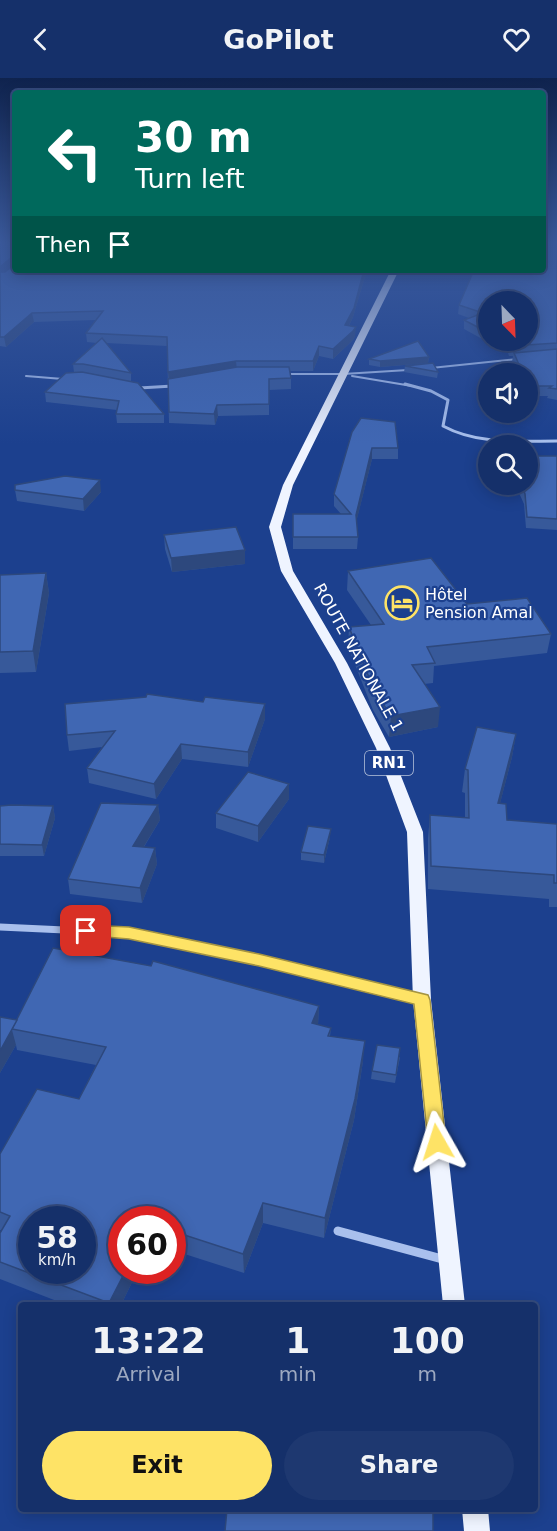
<!DOCTYPE html>
<html lang="en">
<head>
<meta charset="utf-8">
<style>
	body { margin:0; font-family:"DejaVu Sans",sans-serif; background:#1e3870; color:#f1f3f6; height:100vh; display:flex; flex-direction:column; font-size:22px; white-space:nowrap }
	* { box-sizing:border-box; margin:0 }
	p { font-size:20px; color:#9da9c1 }
	.icon { flex:none; width:33px; height:33px; fill:none; stroke:currentColor; stroke-width:2; stroke-linecap:round; stroke-linejoin:round }
	.map { position:relative; flex:1; overflow:hidden }
	.sheet { position:absolute; left:18px; top:1224px; width:520px; height:210px; display:flex; flex-direction:column; background:#15306a; border-radius:6px; box-shadow:0 3px 15px #0003,0 0 0 2px #344b7e }
	.sheet>* { flex:none }
	.hud { position:absolute; left:12px; top:12px; width:534px; height:183px; border-radius:6px; box-shadow:0 3px 15px #0003,0 0 0 2px #344b7e; background:#00695c; color:#fff; overflow:hidden }
	.needle { width:39px; rotate:157deg }
	.controls { position:absolute; left:478px; top:213px; display:grid; gap:12px }
	.controls a { display:grid; place-items:center; width:60px; height:60px; border-radius:50%; background:#15306a; box-shadow:0 3px 15px #0003,0 0 0 2px #344b7e; font-size:30px }
	.speed { position:absolute; left:18px; top:1128px; display:flex; gap:12px; font-size:30px; font-weight:700; text-align:center }
	.speed>* { display:grid; place-content:center; width:78px; height:78px; border-radius:50%; background:#15306a; box-shadow:0 3px 15px #0003,0 0 0 2px #344b7e; line-height:1 }
	.speed small { font-size:15px; font-weight:400 }
	.speed .limit { border:9px solid #d22; background:#fff; color:#111 }
	.pin { position:absolute; display:grid; place-items:center; width:51px; height:51px; color:#fff; margin:-26px; border-radius:12px; box-shadow:0 3px 9px #0006 }
	.me { position:absolute; width:66px; margin:-33px; rotate:354deg; stroke-linejoin:round; filter:drop-shadow(0 0 4px #0008) }
	.turn { display:flex; align-items:center; gap:21px; height:126px; padding:0 24px; font-size:27px }
	.turn .icon { width:78px; height:78px; stroke-width:2.5 }
	.turn b { display:block; font-size:42px; line-height:51px }
	.then { display:flex; align-items:center; height:57px; padding:0 24px; background:#0003; gap:12px; font-size:22px }
	.eta { display:flex; justify-content:space-evenly; align-items:center; height:102px; text-align:center }
	.eta b { font-size:36px; font-weight:700; line-height:42px }
	.cta { display:flex; gap:12px; margin-top:auto; padding:12px 24px }
	.cta a { flex:1; height:69px; border-radius:36px; background:#fee366; color:#111; font-size:24px; font-weight:700; line-height:69px; text-align:center }
	.cta a+a { background:#1e3870; color:#f1f3f6 }
	header { display:flex; justify-content:space-between; align-items:center; height:78px; padding:0 24px; background:#15306a; font-size:27px; font-weight:700 }
	.map>svg:first-child { display:block }
</style>
</head>
<body>
<header><svg class="icon" aria-label="back" viewBox="0 0 24 24"><path d="M15 5l-7 7 7 7"/></svg>GoPilot<svg class="icon" aria-label="heart" viewBox="0 0 24 24"><path d="M12 20l-8-8c-3-5 5-10 8-4 3-6 11-1 8 4z"/></svg></header>
<div class="map">
<svg width="557" height="1453" viewBox="0 0 557 1453">
	<rect width="100%" height="100%" fill="#1c408e"/>
	<g fill="none" stroke-linecap="round" stroke-linejoin="round">
		<g stroke="#a9c0ed" stroke-width="2">
			<path d="M431,290l87,-9"/>
			<path d="M285,296h58l65,-4"/>
			<path d="M26,298l37,3"/>
			<path d="M352,298l60,10"/>
		</g>
		<g stroke="#a9c0ed" stroke-width="3">
			<path d="M405,306l26,7 17,9 -5,26c35,19 76,15 114,15"/>
			<path d="M139,310l34,-2"/>
		</g>
		<path stroke="#a9c0ed" stroke-width="7" d="M0,849l129,6 130,27 159,39"/>
		<path stroke="#a9c0ed" stroke-width="9" d="M338,1153l108,29"/>
		<g fill="#eff4ff" fill-rule="evenodd">
			<path d="M391,192h8l-106,215 -12,42 12,44 54,92 43,85 33,84 8,168 34,305h-22l-30,-305 -6,-168 -31,-84 -41,-85 -54,-92 -12,-44 14,-42z"/>
			<path d="M462,1431h26l2,22h-26z"/>
		</g>
	</g>
	<g fill="#37599a" fill-rule="evenodd">
		<path d="M0,163h15v29h352l-14,47 -4,9 6,10 -2,4 -20,19 -14,-3 -6,15h-23l1,7v11l-22,1v25l-51,1 -3,9 -46,-2 -2,-77 -61,-3 25,30v9l33,32v9h-47l-1,-9 1,-4 -71,-8 -1,-10 29,-20 -1,-8 24,-21 -10,-1 -1,-9 10,-13 -62,2 -28,25 -6,-1z"/>
		<path d="M557,163v159l-10,-2 1,-2h-20v-22h-11l-5,-12 1,-6h-4l-1,-3 -44,-24v-9l5,-2 -11,-4 1,-9zM489,224l39,38h-39z"/>
		<path d="M429,279l-1,6 -48,4 -11,-2v-6z"/>
		<path d="M405,288l33,6 -1,6 -33,-6z"/>
		<path d="M352,354l46,16v11h-26l-16,63 2,15 -1,12h-64v-35h48l-7,-8v-12z"/>
		<path d="M557,378v74l-31,-2 -2,-24 -9,-20h13z"/>
		<path d="M15,412l86,2 -17,19 -67,-10z"/>
		<path d="M164,457l81,29 -73,8 -7,-23z"/>
		<path d="M348,493l119,33 84,30 -4,19 -113,13 -1,17 -9,1 14,43 -49,10 -16,-27 -25,-63 1,-20 22,-2 -24,-35z"/>
		<path d="M46,495l3,20 -13,79 -36,1v-98z"/>
		<path d="M65,626l200,15 -17,48 -66,-8 -26,40 -67,-16 -2,-15 15,-21 -33,4 -2,-16z"/>
		<path d="M516,656l-4,23 -12,46 7,17 50,4v83h-8v-8l-121,-10v-51l2,-23 35,3v-25l-3,-1 3,-23z"/>
		<path d="M289,721l-31,43 -42,-14v-15z"/>
		<path d="M158,727l2,15 -16,27 11,1 2,16 -15,39 -72,-9 -2,-15z"/>
		<path d="M0,728h53l2,12 -11,38h-44z"/>
		<path d="M330,759l-6,26 -23,-3v-8z"/>
		<path d="M319,928l-1,19 13,3 -1,8 33,25 -9,59 -30,118 -61,-15 -19,50 -72,-23v-30h-50l16,50 -17,35h-54l-67,-26v-46l2,-2 -2,-1v-76l79,-55 17,-34 -79,-15 -1,-5 -16,28v-56l17,3z"/>
		<path d="M400,979l-5,26 -24,-4 1,-8z"/>
	</g>
	<g fill="#2d487d">
		<path d="M12,179l1,9 -12,10 -1,-9z"/>
		<path d="M364,192h3l-14,47 -8,17v-9z"/>
		<path d="M32,235l2,9 -28,25 -2,-10z"/>
		<path d="M356,249l-1,9 -2,4 -20,19v-10z"/>
		<path d="M319,268v10l-6,15v-10z"/>
		<path d="M429,279l-1,6 -48,4v-6z"/>
		<path d="M236,283l1,10 -68,11 -1,-10z"/>
		<path d="M217,327l1,11 -3,9 -1,-11z"/>
		<path d="M372,370v11l-17,68 1,-12z"/>
		<path d="M100,402l1,12 -17,19 -1,-12z"/>
		<path d="M245,472v14l-73,8 -1,-14z"/>
		<path d="M46,495l3,20 -13,79 -3,-21z"/>
		<path d="M265,626v15l-17,48v-15z"/>
		<path d="M440,629l-2,20 -49,10 2,-21z"/>
		<path d="M516,656l-4,23 -18,70 4,-24z"/>
		<path d="M181,666l1,15 -26,40 -2,-15z"/>
		<path d="M289,706v15l-31,43v-16z"/>
		<path d="M158,727l2,15 -25,41 -2,-15z"/>
		<path d="M53,728l2,12 -11,38 -2,-11z"/>
		<path d="M331,751l-1,8 -6,26v-8z"/>
		<path d="M155,770l2,16 -15,39 -2,-15z"/>
		<path d="M319,928l-1,20 -6,-3z"/>
		<path d="M12,952l4,15 -16,28v-22z"/>
		<path d="M365,963l-2,20 -9,59 -30,118 1,-20z"/>
		<path d="M263,1125v20l-19,50 -1,-19z"/>
		<path d="M126,1192h12l-17,35h-12v-2z"/>
	</g>
	<g fill="#4067b3" stroke="#2d487d" stroke-width="1.5" fill-rule="evenodd">
		<path d="M0,163h15v16h-3l-12,10z"/>
		<path d="M543,163h14v102l-46,3 -2,-3 -5,-3h24v-38h-39v31l-25,-13 19,-7 -24,-8 15,-35h69z"/>
		<path d="M15,186v6h349l-10,38 -9,17 11,2 -3,4 -20,18 -14,-3 -6,15h-77l-68,11 -1,-35 -81,-4 17,-22 -71,2 -28,24h-4v-70v5h5z"/>
		<path d="M102,260l29,35 -48,-9h-10z"/>
		<path d="M418,263l11,16 -49,4 -11,-2z"/>
		<path d="M557,271v40l-8,-1 3,-2h-24v-12h-5l-9,-21z"/>
		<path d="M433,285l5,9 -33,-6z"/>
		<path d="M237,289h52l2,11 -22,1v25l-52,1 -3,9 -45,-2 -1,-33z"/>
		<path d="M82,294l56,11 26,31h-48l3,-13 -74,-9 21,-19z"/>
		<path d="M361,340l34,4 3,26h-26l-16,67 2,22h-65v-23h58l-17,-20 18,-62z"/>
		<path d="M528,378h29v63l-30,-2 -2,-23 -4,-10h7z"/>
		<path d="M65,398l35,4 -17,19 -68,-9v-5z"/>
		<path d="M236,449l9,23 -74,8 -7,-23z"/>
		<path d="M431,480l36,46 60,-6 24,36 -124,13 8,16 -23,2 28,42 -49,9 -17,-26 -25,-63 35,-3 -36,-53z"/>
		<path d="M46,495l-13,78 -33,1v-77z"/>
		<path d="M147,616l56,8 2,-5 60,7 -17,48 -67,-8 -27,40 -67,-16 28,-37 -48,4 -2,-31 81,-7z"/>
		<path d="M477,649l39,7 -18,69 8,1 1,16 50,4v59h-3v-8l-123,-9 -1,-51 39,3 -1,-48 -3,-1z"/>
		<path d="M248,694l41,12 -31,42 -42,-13z"/>
		<path d="M101,725l57,2 -25,41 22,2 -15,40 -72,-9z"/>
		<path d="M11,727l42,1 -11,39 -42,-1v-38z"/>
		<path d="M308,748l23,3 -7,26 -23,-3z"/>
		<path d="M53,870l98,18 2,-5 166,45 -7,17 19,5 -3,8 37,5 -10,58 -30,119 -62,-15 -20,51 -71,-23v-11h-50v50h4l-17,33 -109,-41v-29l10,-17 -10,-4v-58l37,-65 42,10 27,-52 -94,-18zM32,1142h50v50h-50z"/>
		<path d="M0,939l17,3 -17,31z"/>
		<path d="M377,967l23,3 -4,27 -24,-4z"/>
		<path d="M227,1431h206v22h-208z"/>
	</g>
	<linearGradient id="sky" x2="0" y2="1"><stop stop-color="#0f234e"/><stop offset="0.45" stop-color="#3a599b"/><stop offset="1" stop-color="#3a599b" stop-opacity="0"/></linearGradient>
	<rect width="557" height="366" fill="url(#sky)"/>
	<path fill="#fee366" stroke="#a59442" stroke-width="1.5" d="M86,847l43,2 130,27 169,41 2,5 16,142 -3,6 -6,2 -7,-2 -2,-6 -14,-138 -155,-38 -130,-27 -48,-4 -3,-4 3,-4z"/>
	<defs>
		<g id="hotel-ring" transform="scale(1.725)"><circle r="9.5" fill="#1c408e" stroke="#fee366" stroke-width="1.5"/><path d="M-6-4.5h1.5V1H6V5H4.5V3h-9V5H-6ZM-4 0a1.8 1.8 0 1 1 3.6 0ZM.5 0V-2.5h3Q6-2.5 6 0Z" fill="#fee366"/></g>
	</defs>
	<g fill-rule="evenodd">
		<use href="#hotel-ring" x="402" y="525"/>
	</g>
	<g text-anchor="middle" stroke-width="4.5" stroke-linejoin="round" paint-order="stroke">
		<rect fill="#1c408e" stroke="#bbc6dd" stroke-width="1.5" x="365" y="673" width="48" height="24" rx="4.5"/>
		<g font-size="15" font-weight="bold" fill="#fff">
			<text x="389" y="690">RN1</text>
		</g>
		<g font-size="16" fill="#fff" stroke="#1c408e" text-anchor="start">
			<text x="425" y="522">Hôtel<tspan x="425" dy="18">Pension Amal</tspan></text>
		</g>
		<g font-size="16" fill="#fff" stroke="#1c408e">
			<text transform="translate(359 579) rotate(61)" y="6">ROUTE NATIONALE 1</text>
		</g>
	</g>
</svg>
<div class="controls">
<a><svg class="needle" viewBox="-14 -14 28 28"><path d="M0-13l5 13h-10z" fill="#e53935"/><path d="M0 13l5-13h-10z" fill="#9da9c1"/></svg></a>
<a><svg class="icon" aria-label="sound" viewBox="0 0 24 24"><path d="M4 9h4l5-4v14l-5-4H4zM17 9q2 3 0 6"/></svg></a>
<a><svg class="icon" aria-label="search" viewBox="0 0 24 24"><circle cx="10" cy="10" r="6"/><path d="M15 15l6 6"/></svg></a>
</div>
<div class="speed"><div>58<small>km/h</small></div><div class="limit">60</div></div>
<div class="pin" style="left:86px;top:853px;background:#d93025"><svg class="icon" aria-label="arrive" viewBox="0 0 24 24"><path d="M6 21V4h12l-3 4 3 4H6"/></svg></div>
<svg class="me" style="left:437px;top:1064px" viewBox="-20 -20 40 40"><path d="M0-17L14 15 0 8-14 15z" fill="#fee366" stroke="#fff" stroke-width="4"/></svg>
<div class="hud">
<div class="turn"><svg class="icon" aria-label="left" viewBox="0 0 24 24"><path d="M17 20v-9H6M10 6l-5 5 5 5"/></svg><div><b>30 m</b>Turn left</div></div>
<div class="then">Then<svg class="icon" aria-label="arrive" viewBox="0 0 24 24"><path d="M6 21V4h12l-3 4 3 4H6"/></svg></div>
</div>
<section class="sheet">
<div class="eta">
<div><b>13:22</b><p>Arrival</p></div>
<div><b>1</b><p>min</p></div>
<div><b>100</b><p>m</p></div>
</div>
<div class="cta"><a>Exit</a><a>Share</a></div>
</section>
</div>
</body>
</html>
